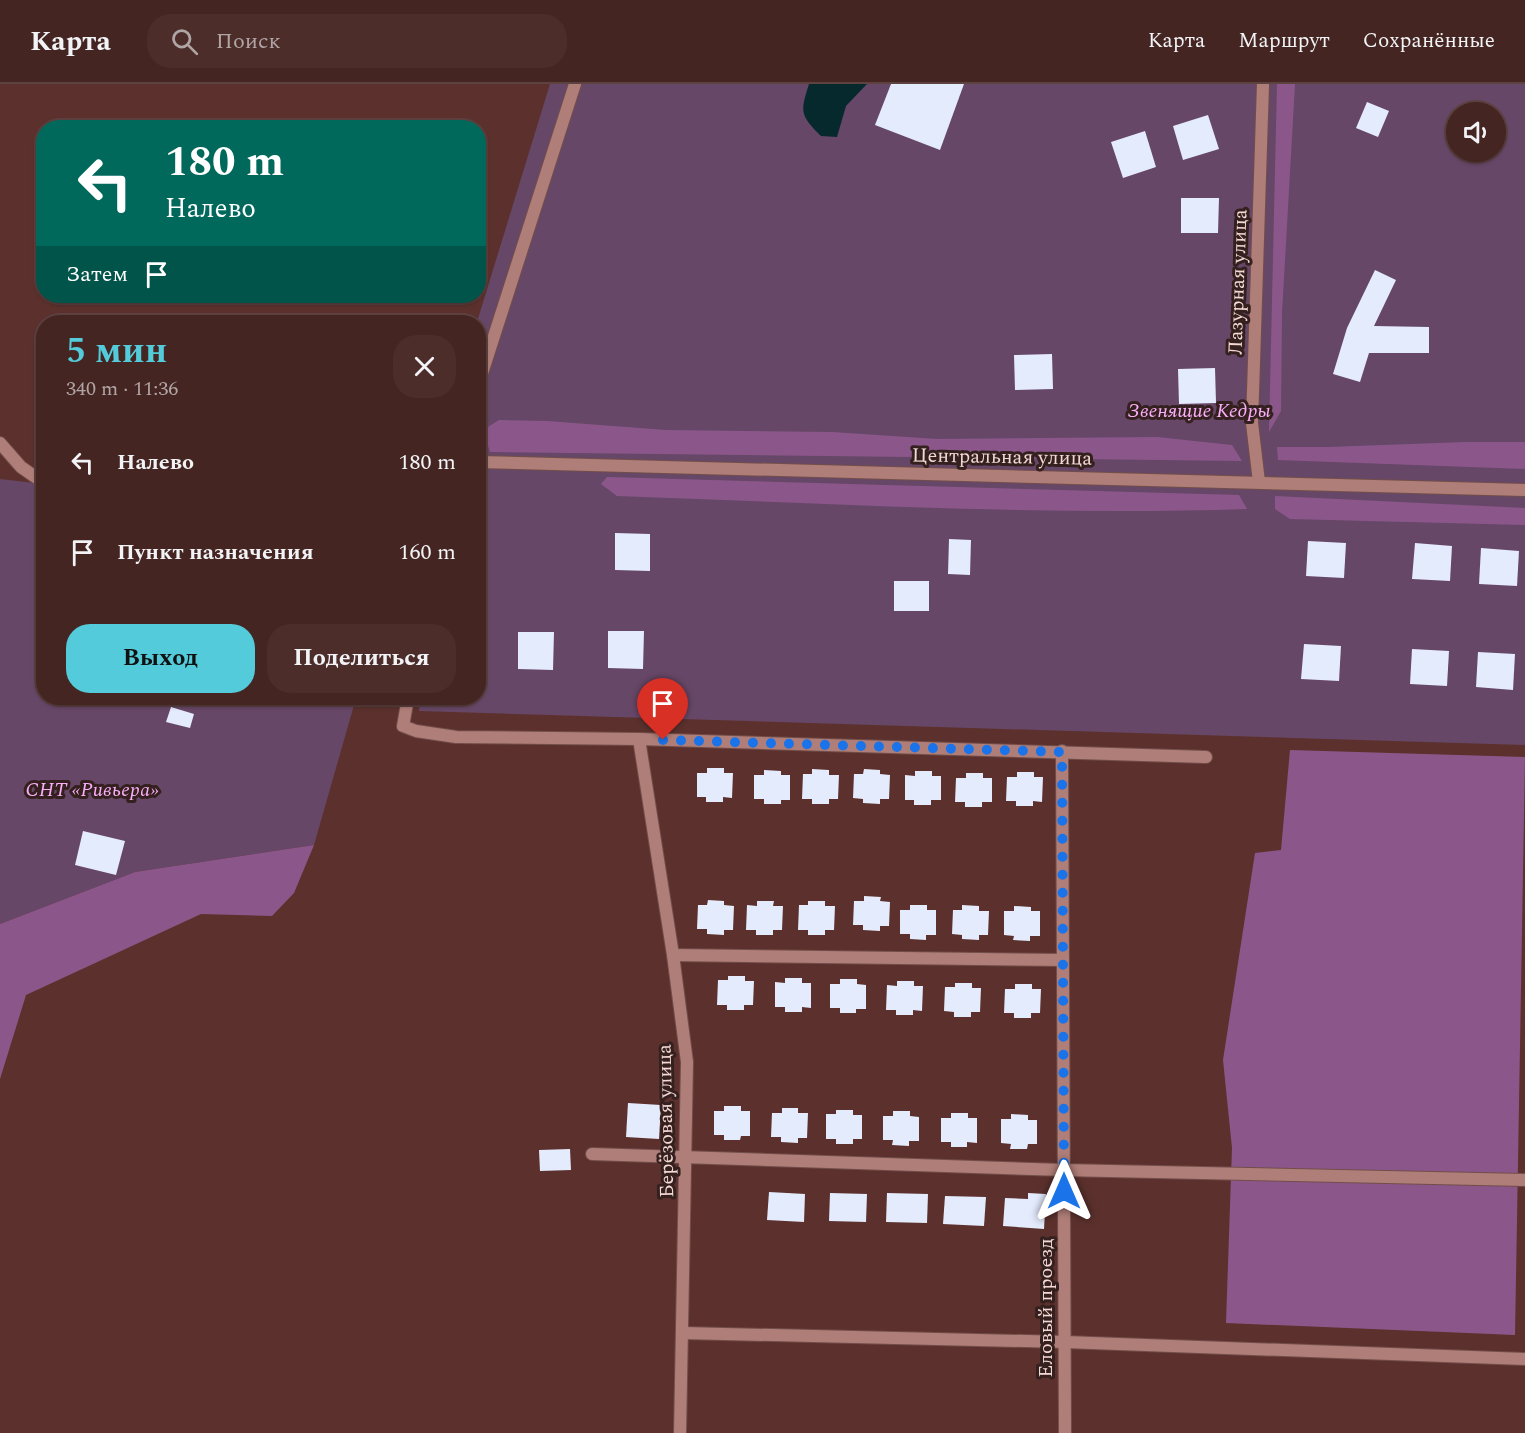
<!DOCTYPE html>
<html lang="ru">
<head>
<meta charset="utf-8">
<style>
	body { margin:0; font-family:Spectral,serif; background:#4c2d2a; color:#f1f3f6; height:100vh; display:flex; flex-direction:column; font-size:22px; white-space:nowrap }
	* { box-sizing:border-box; margin:0 }
	p { font-size:20px; color:#b0a5a5 }
	.icon { flex:none; width:33px; height:33px; fill:none; stroke:currentColor; stroke-width:2; stroke-linecap:round; stroke-linejoin:round }
	.map { position:relative; flex:1; overflow:hidden }
	.drawer { position:absolute; left:36px; top:231px; width:450px; height:390px; display:flex; flex-direction:column; background:#452522; border-radius:24px; box-shadow:0 2px 4px #0004,0 0 0 2px #5d4240 }
	.drawer>* { flex:none }
	.top-card { position:absolute; left:36px; top:36px; width:450px; height:183px; border-radius:24px; box-shadow:0 2px 4px #0004,0 0 0 2px #5d4240; background:#00695c; color:#fff; overflow:hidden }
	.controls { position:absolute; left:1446px; top:18px; display:grid; gap:12px }
	.controls a { display:grid; place-items:center; width:60px; height:60px; border-radius:50%; background:#452522; box-shadow:0 2px 4px #0004,0 0 0 2px #5d4240; font-size:30px }
	.pin { position:absolute; display:grid; place-items:center; width:51px; height:51px; color:#fff; margin:-62px -26px; border-radius:50% 50% 50% 0; rotate:-45deg; box-shadow:0 0 6px #0007 }
	.pin .icon { rotate:45deg }
	.me { position:absolute; width:66px; margin:-33px; rotate:0deg; stroke-linejoin:round; filter:drop-shadow(0 0 4px #0008) }
	.turn { display:flex; align-items:center; gap:21px; height:126px; padding:0 30px; font-size:27px }
	.turn .icon { width:78px; height:78px; stroke-width:2.5 }
	.turn b { display:block; font-size:42px; line-height:51px }
	.then { display:flex; align-items:center; height:57px; padding:0 30px; background:#0003; gap:12px; font-size:22px }
	.round { display:grid; place-items:center; flex:none; width:63px; height:63px; border-radius:24px; background:#4c2d2a }
	.overview { display:flex; align-items:center; justify-content:space-between; height:102px; padding:0 30px }
	h1 { font-size:36px; font-weight:700; line-height:45px; color:#53cbda }
	.action { display:flex; gap:12px; margin-top:auto; padding:12px 30px }
	.action a { flex:1; height:69px; border-radius:24px; background:#53cbda; color:#111; font-size:24px; font-weight:700; line-height:69px; text-align:center }
	.action a+a { background:#4c2d2a; color:#f1f3f6 }
	ul { padding:0; list-style:none }
	li { display:flex; align-items:center; gap:18px; height:90px; padding:0 30px }
	li div { flex:1 }
	li b { display:block; font-size:22px }
	li em { font-style:normal }
	header { display:flex; align-items:center; gap:36px; box-sizing:border-box; height:84px; padding:0 30px; background:#452522; border-bottom:2px solid #5d4240 }
	header strong { font-size:28px }
	nav { display:flex; gap:33px; margin-inline-start:auto; font-size:21px }
	.search { width:420px; height:54px; background:#4c2d2a; display:flex; align-items:center; gap:15px; box-sizing:border-box; padding:0 21px; border-radius:24px; color:#b0a5a5; font-size:22px }
	.map>svg:first-child { display:block }
</style>
</head>
<body>
<header>
<strong>Карта</strong>
<div class="search"><svg class="icon" aria-label="search" viewBox="0 0 24 24"><circle cx="10" cy="10" r="6"/><path d="M15 15l6 6"/></svg>Поиск</div>
<nav><a>Карта</a><a>Маршрут</a><a>Сохранённые</a></nav>
</header>
<div class="map">
<svg width="1525" height="1349" viewBox="0 0 1525 1349">
	<rect width="100%" height="100%" fill="#5c312d"/>
	<g fill="#674767" fill-rule="evenodd">
		<path d="M550,0h975v661l-1106,-34 1,-13h58l-1,-376zM1456,28h40v40h-40z"/>
		<path d="M0,395l43,5 1,214h312l-42,147 -179,27 -135,52z"/>
	</g>
	<g fill="#8b578b">
		<path d="M1277,0h18l-13,229 -1,98 -12,21z"/>
		<path d="M499,336l48,1 119,9 166,2 105,7 220,-2 75,8 10,16 -752,-9 -7,-22z"/>
		<path d="M1466,358h59v27l-247,-9 -1,-13h51z"/>
		<path d="M607,393l632,18 8,14c-210,7 -420,-6 -630,-13l-16,-12z"/>
		<path d="M1275,412l250,12v17l-235,-6 -15,-10z"/>
		<path d="M1290,666l235,7 -10,578 -289,-12 6,-175 -9,-88 32,-207 26,-3z"/>
		<path d="M314,761l-20,48 -22,23 -71,-2 -175,81 -26,84v-155l135,-52z"/>
	</g>
	<path fill="#06292e" d="M809,0h58l-21,22 -9,31 -16,-1c-21,-21 -21,-24 -12,-52z"/>
	<g fill="#e4ebfd">
		<path d="M891,0h73l-24,66 -65,-25z"/>
		<path d="M1367,18l22,9 -11,26 -22,-9z"/>
		<path d="M1208,31l11,34 -36,11 -10,-34z"/>
		<path d="M1145,47l11,36 -33,11 -12,-36z"/>
		<path d="M1181,114h38l-1,35h-37z"/>
		<path d="M1375,186l21,10 -22,46 55,1v26h-60l-9,29 -27,-8 14,-46z"/>
		<path d="M1052,270l1,35 -38,1 -1,-35z"/>
		<path d="M1215,284l1,35 -37,1 -1,-35z"/>
		<path d="M615,449l35,1v37l-35,-1z"/>
		<path d="M949,455l22,1 -1,35 -22,-1z"/>
		<path d="M1308,457l38,2 -2,35 -38,-2z"/>
		<path d="M1415,459l37,3 -2,35 -38,-2z"/>
		<path d="M1481,464l38,3 -2,35 -38,-2z"/>
		<rect x="894" y="497" width="35" height="30"/>
		<path d="M608,547h36l-1,38 -35,-1z"/>
		<path d="M518,548h36l-1,38 -35,-1z"/>
		<path d="M1304,560l37,2 -2,35 -38,-2z"/>
		<path d="M1412,565l37,2 -2,35 -37,-2z"/>
		<path d="M1478,568l37,2 -2,36 -37,-3z"/>
		<path d="M171,623l23,7 -4,14 -24,-6z"/>
		<path d="M707,684h17v5h9l-1,25 -9,-1v5h-17v-5h-9v-24h10z"/>
		<path d="M812,685l17,1v5h10l-1,24h-9v5h-17v-5h-10l1,-25h9z"/>
		<path d="M864,685l16,1v4l10,1 -1,24h-9v5l-17,-1v-4l-10,-1 1,-24h9z"/>
		<path d="M764,686l17,1v4h9v25h-9v4h-17v-5h-10v-24h10z"/>
		<path d="M915,687h17v5h9v24h-10v5h-17v-5h-9v-25l10,1z"/>
		<path d="M1017,688h17v5h9l-1,25 -9,-1v5h-17v-5h-10l1,-24h10z"/>
		<path d="M966,689h17v5h9v24h-10v5h-17v-5h-10l1,-24h10z"/>
		<path d="M83,747l42,10 -9,34 -41,-10z"/>
		<path d="M864,812l17,1 -1,4 10,1 -1,24h-9v5l-17,-1v-5h-10l1,-24h10z"/>
		<path d="M708,816l16,1v4l10,1 -1,24h-9v5l-17,-1v-5h-10l1,-24h9z"/>
		<path d="M757,817h17l-1,5h10l-1,24h-9v5h-17v-5h-10l1,-25 10,1z"/>
		<path d="M808,817h17v5h10l-1,24h-9v5h-17v-5h-10l1,-25h9z"/>
		<path d="M910,821h17v5h9v25h-10v5l-16,-1v-5h-10v-24h10z"/>
		<path d="M962,821l17,1v5h10l-1,24h-9v5l-17,-1v-4l-10,-1 1,-24h9z"/>
		<path d="M1014,822l17,1v4h9v25h-10v5l-17,-1 1,-4 -10,-1v-24h10z"/>
		<path d="M728,892h17v5h9l-1,24h-9v5h-17v-5h-10l1,-25h10z"/>
		<path d="M785,894h17v5h9v25l-9,-1v5h-17v-5h-10v-25l10,1z"/>
		<path d="M840,895h17v5l9,1v24h-10v4h-16v-5h-10v-24h10z"/>
		<path d="M897,897h17v5h9l-1,25 -9,-1v5h-17v-5h-10l1,-25 10,1z"/>
		<path d="M955,899h17v5h9l-1,24h-9v5h-17v-5l-10,-1 1,-24h10z"/>
		<path d="M1015,900h17v5h9l-1,24h-9v5h-17v-5h-10l1,-24h10z"/>
		<path d="M628,1019l33,2 -2,34 -33,-2z"/>
		<path d="M724,1022h17v5h9v25h-9l-1,4h-16v-5h-10v-24h10z"/>
		<path d="M782,1024h16v5h10l-1,25h-9v5l-17,-1v-5h-10l1,-24h10z"/>
		<path d="M836,1026h17v5h9v24h-9v5h-17v-5h-10v-25h10z"/>
		<path d="M893,1027h17v5l9,1v24h-10v5l-17,-1 1,-5h-10v-24h10z"/>
		<path d="M951,1029h17v5h9v25l-10,-1v5h-16v-5h-10v-24h10z"/>
		<path d="M1011,1030l17,1v5h9v24h-9l-1,5h-17l1,-5 -10,-1v-24h10z"/>
		<path d="M570,1065l1,21 -31,1 -1,-21z"/>
		<path d="M769,1108l36,2 -1,28 -37,-2z"/>
		<path d="M830,1109l37,1 -1,28 -37,-1z"/>
		<path d="M887,1109l41,1 -1,29 -41,-1z"/>
		<path d="M1028,1109l18,1 -2,35 -41,-3 2,-28 23,1z"/>
		<path d="M945,1112l41,1 -2,29 -41,-2z"/>
	</g>
	<g fill="none" stroke-linecap="round" stroke-linejoin="round">
		<g stroke="#724e4a" stroke-width="14">
			<g id="street">
				<path d="M478,302l97,-302"/>
				<path d="M0,359l21,24 23,16"/>
				<path d="M478,378l1047,28"/>
				<path d="M1259,398l-7,-59 11,-339"/>
				<path d="M408,614l-5,28 13,5 40,6 183,2 567,18"/>
				<path d="M639,655l34,216 14,107 -7,371"/>
				<path d="M1062,667l3,682"/>
				<path d="M673,871l390,5"/>
				<path d="M592,1070l471,16 462,10"/>
				<path d="M683,1249l382,9 460,17"/>
			</g>
		</g>
		<use href="#street" stroke="#b07e78" stroke-width="12"/>
	</g>
	<g fill="none" stroke-linecap="round" stroke-linejoin="round">
		<path stroke="#1a73e8" stroke-width="10" stroke-dasharray="0 18" d="M663,656l399,12 2,439"/>
	</g>
	<g text-anchor="middle" stroke-width="6" stroke-linejoin="round" paint-order="stroke">
		<g font-size="20" fill="#f4d8d4" stroke="#34201e">
			<text transform="translate(1237 198) rotate(-88)" y="7">Лазурная улица</text>
			<text transform="translate(1002 372) rotate(1)" y="7">Центральная улица</text>
			<text transform="translate(665 1037) rotate(-91)" y="7">Берёзовая улица</text>
			<text transform="translate(1045 1224) rotate(-90)" y="7">Еловый проезд</text>
		</g>
		<g font-size="20" font-style="italic" fill="#faaef9" stroke="#34201e">
			<text x="1199" y="333">Звенящие Кедры</text>
			<text x="92" y="712">СНТ «Ривьера»</text>
		</g>
	</g>
</svg>
<div class="controls">
<a><svg class="icon" aria-label="sound" viewBox="0 0 24 24"><path d="M4 9h4l5-4v14l-5-4H4zM17 9q2 3 0 6"/></svg></a>
</div>
<div class="pin" style="left:663px;top:656px;background:#d93025"><svg class="icon" aria-label="arrive" viewBox="0 0 24 24"><path d="M6 21V4h12l-3 4 3 4H6"/></svg></div>
<svg class="me" style="left:1064px;top:1107px" viewBox="-20 -20 40 40"><path d="M0-17L14 15 0 8-14 15z" fill="#1a73e8" stroke="#fff" stroke-width="4"/></svg>
<div class="top-card">
<div class="turn"><svg class="icon" aria-label="left" viewBox="0 0 24 24"><path d="M17 20v-9H6M10 6l-5 5 5 5"/></svg><div><b>180 m</b>Налево</div></div>
<div class="then">Затем<svg class="icon" aria-label="arrive" viewBox="0 0 24 24"><path d="M6 21V4h12l-3 4 3 4H6"/></svg></div>
</div>
<section class="drawer">
<div class="overview"><div><h1>5 мин</h1><p>340 m · 11:36</p></div><a class="round"><svg class="icon" aria-label="close" viewBox="0 0 24 24"><path d="M6 6l12 12M18 6L6 18"/></svg></a></div>
<ul>
<li><svg class="icon" aria-label="left" viewBox="0 0 24 24"><path d="M17 20v-9H6M10 6l-5 5 5 5"/></svg><div><b>Налево</b></div><em>180 m</em></li>
<li><svg class="icon" aria-label="arrive" viewBox="0 0 24 24"><path d="M6 21V4h12l-3 4 3 4H6"/></svg><div><b>Пункт назначения</b></div><em>160 m</em></li>
</ul>
<div class="action"><a>Выход</a><a>Поделиться</a></div>
</section>
</div>
</body>
</html>
